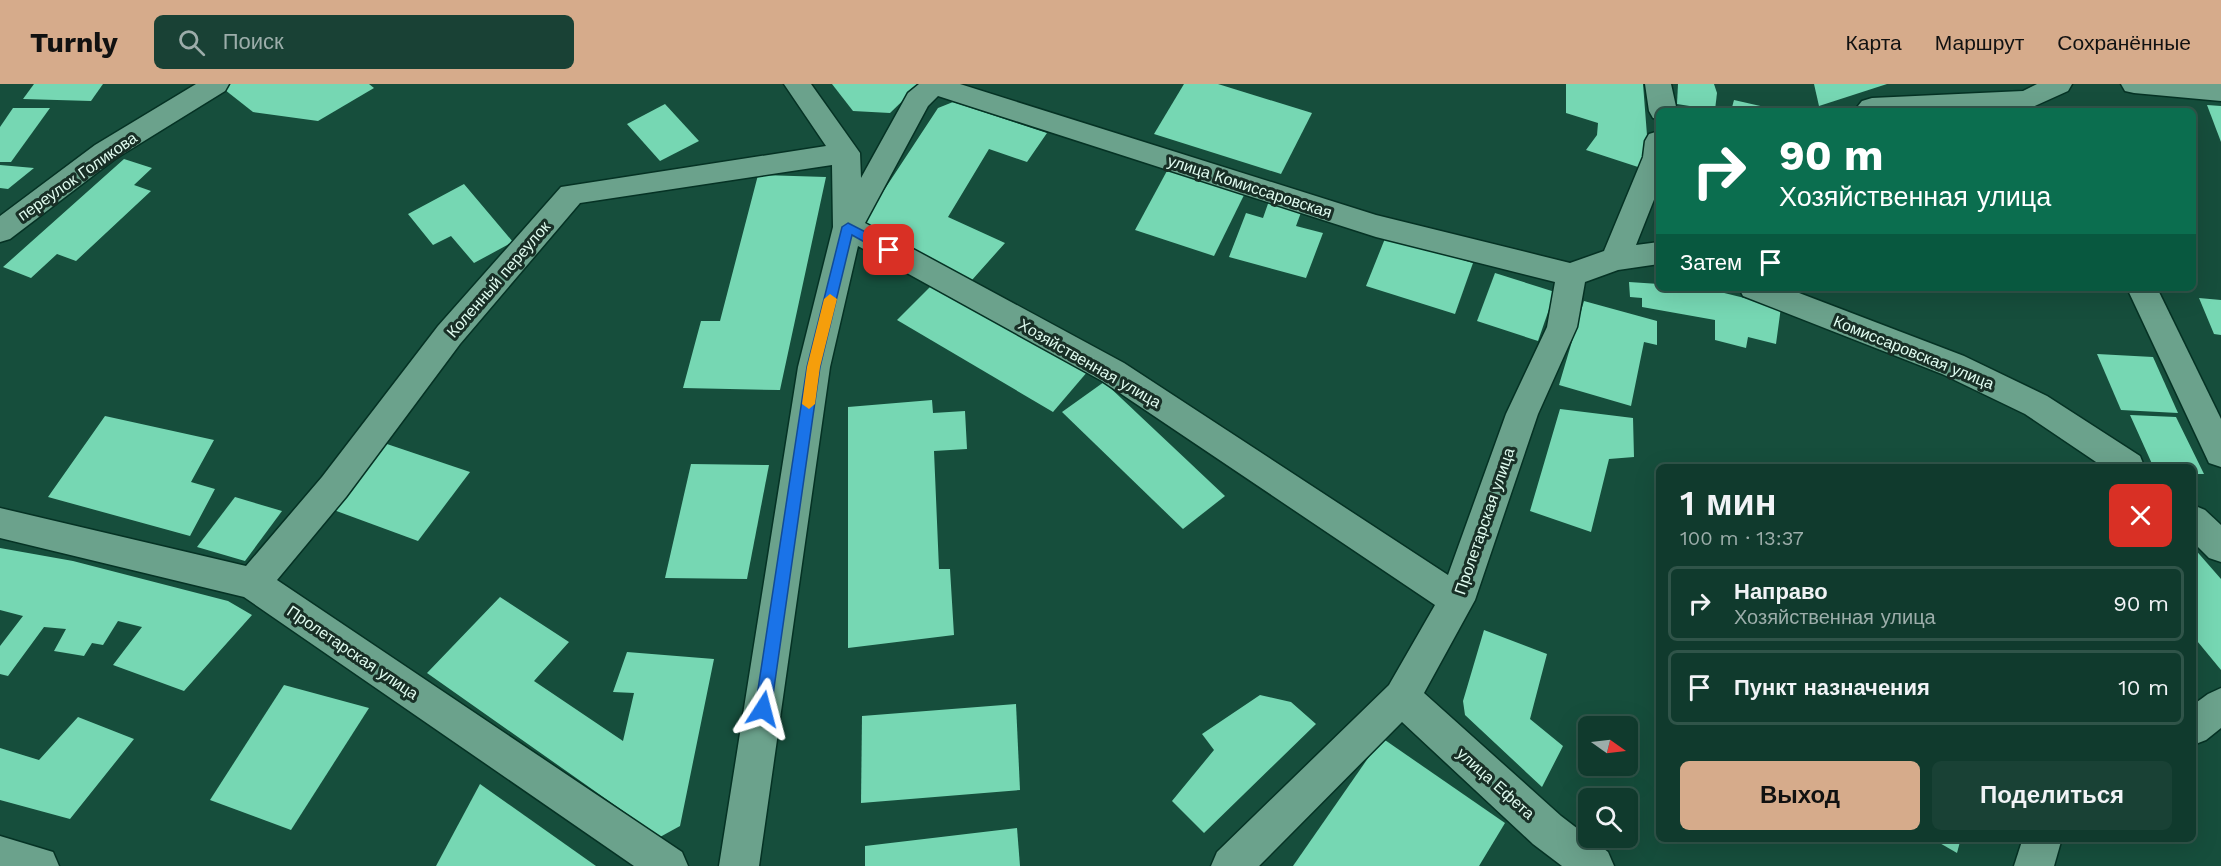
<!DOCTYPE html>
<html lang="ru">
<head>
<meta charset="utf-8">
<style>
	body { margin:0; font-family:"Work Sans",sans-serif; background:#194135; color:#f1f3f6; height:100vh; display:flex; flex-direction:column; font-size:22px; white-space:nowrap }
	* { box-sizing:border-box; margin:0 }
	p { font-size:20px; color:#9cadaa }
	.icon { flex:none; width:33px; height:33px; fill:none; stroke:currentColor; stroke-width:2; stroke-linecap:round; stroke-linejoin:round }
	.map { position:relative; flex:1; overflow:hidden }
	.panel { position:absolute; left:1656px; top:380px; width:540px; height:378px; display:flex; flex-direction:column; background:#103a2d; border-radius:9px; box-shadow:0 6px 24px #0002,0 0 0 2px #305449 }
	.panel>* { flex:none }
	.banner { position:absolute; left:1656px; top:24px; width:540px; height:183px; border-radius:9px; box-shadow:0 6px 24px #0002,0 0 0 2px #305449; background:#0b6e4f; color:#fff; overflow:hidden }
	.needle { width:39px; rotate:104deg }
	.buttons { position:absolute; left:1578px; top:632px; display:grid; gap:12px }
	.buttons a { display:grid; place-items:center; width:60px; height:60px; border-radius:9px; background:#103a2d; box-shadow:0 6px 24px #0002,0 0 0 2px #305449; font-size:30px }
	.pin { position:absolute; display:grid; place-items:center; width:51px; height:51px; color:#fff; margin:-26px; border-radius:12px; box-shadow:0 3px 9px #0006 }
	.me { position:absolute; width:66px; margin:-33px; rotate:9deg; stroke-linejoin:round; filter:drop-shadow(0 0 4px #0008) }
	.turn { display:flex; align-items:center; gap:21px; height:126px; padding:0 24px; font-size:27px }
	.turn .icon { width:78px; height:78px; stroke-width:2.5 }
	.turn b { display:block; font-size:42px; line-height:51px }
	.then { display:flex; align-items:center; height:57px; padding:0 24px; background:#0003; gap:12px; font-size:22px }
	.round { display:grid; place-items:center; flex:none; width:63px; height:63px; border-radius:9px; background:#194135 }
	.head { display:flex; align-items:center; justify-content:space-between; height:102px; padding:0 24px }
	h1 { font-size:36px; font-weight:600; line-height:45px }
	.button { display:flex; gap:12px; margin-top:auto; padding:12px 24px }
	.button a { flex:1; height:69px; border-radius:9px; background:#d6ab8b; color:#111; font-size:24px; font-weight:600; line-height:69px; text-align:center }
	.button a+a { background:#194135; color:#f1f3f6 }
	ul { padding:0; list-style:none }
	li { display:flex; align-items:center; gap:18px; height:75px; margin:0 12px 9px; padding:0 12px; border:3px solid #305449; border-radius:9px }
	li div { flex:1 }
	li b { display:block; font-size:22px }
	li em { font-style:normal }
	header { display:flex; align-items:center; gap:36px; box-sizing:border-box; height:84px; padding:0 30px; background:#d6ab8b; color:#111 }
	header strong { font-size:28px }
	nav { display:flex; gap:33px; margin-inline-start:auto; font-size:21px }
	.search { width:420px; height:54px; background:#194135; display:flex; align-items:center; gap:15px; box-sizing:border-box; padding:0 21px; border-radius:9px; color:#9cadaa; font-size:22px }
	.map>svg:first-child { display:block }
</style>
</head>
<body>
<header>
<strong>Turnly</strong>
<div class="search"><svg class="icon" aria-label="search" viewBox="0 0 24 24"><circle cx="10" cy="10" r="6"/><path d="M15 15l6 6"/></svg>Поиск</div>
<nav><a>Карта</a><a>Маршрут</a><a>Сохранённые</a></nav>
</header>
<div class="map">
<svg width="2221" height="782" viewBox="0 0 2221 782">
	<rect width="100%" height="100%" fill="#164e3c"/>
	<g fill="#76d7b3">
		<path d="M34,0h69l-12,17 -68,-2z"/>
		<path d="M223,0h146l5,4 -56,33 -65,-9 -33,-26z"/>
		<path d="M832,0h88l-30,29 -37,-2z"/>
		<path d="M1184,0h34l94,29 -31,61 -127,-40z"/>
		<path d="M1566,0h77l5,64 -10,19 -52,-17 11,-15 1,-12 -32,-10z"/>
		<path d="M1678,0h36l3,9 -2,17 -38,-6z"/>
		<path d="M1814,0h73l-68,22z"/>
		<path d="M1734,16l44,10v1h-47z"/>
		<path d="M953,18l94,31 -20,29 -38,-13 -41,68 57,26 -33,37 -103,-51 -4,-10 73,-111z"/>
		<path d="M665,20l34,37 -39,20 -33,-37z"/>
		<path d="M2207,21l14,1v36z"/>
		<path d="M13,24h37l-39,54h-11v-35z"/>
		<path d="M124,75l28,9 -18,17 17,6 -75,70 -19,-7 -26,24 -28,-11z"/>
		<path d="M0,81l34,3 -26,21 -8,-1z"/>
		<path d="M1168,85l77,24 -31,63 -79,-26z"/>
		<path d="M758,91l68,2 -46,213 -97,-2 18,-67h19z"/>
		<path d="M464,100l49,58 -39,21 -23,-27 -18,9 -25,-31z"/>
		<path d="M1270,114l33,9 -7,19 27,7 -17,45 -77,-21 17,-44 17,5z"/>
		<path d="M1386,152l87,27 -18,51 -89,-28z"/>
		<path d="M1495,189l60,19 -17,49 -61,-20z"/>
		<path d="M1629,198l30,2v4l49,1 73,18 -5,37 -28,-7 -2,11 -31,-8v-20l-73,-13v-9l-12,-1z"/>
		<path d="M934,199l154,88 -35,41 -156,-92z"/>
		<path d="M2199,214l22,2v35l-7,-1z"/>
		<path d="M1584,217l73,20v24l-13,-3 -13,64 -72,-21z"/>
		<path d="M2097,270l56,3 25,56 -57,-3z"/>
		<path d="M1104,298l121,114 -42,33 -121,-117z"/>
		<path d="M932,316l1,13 32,-2 2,38 -33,2 5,118h11l4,66 -106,13v-241z"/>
		<path d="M1560,325l73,9 1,39 -25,2 -18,73 -61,-21z"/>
		<path d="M2130,331l46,2 28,57h-11v-8h-40z"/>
		<path d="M105,332l109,24 -23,42 24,7 -25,47 -142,-39z"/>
		<path d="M384,359l86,29 -52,69 -87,-32z"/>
		<path d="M691,380l78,1 -22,114 -82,-1z"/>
		<path d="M235,413l47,14 -37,50 -48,-14z"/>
		<path d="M2193,463l28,32v91l-28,-34z"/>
		<path d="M0,464l73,13 155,40 24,14 -68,76 -71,-26 29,-38 -24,-6 -15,24 -11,-2 -8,13 -30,-5 12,-22 -22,-2 -36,49 -8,-2v-28l23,-30 -23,-6z"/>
		<path d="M500,513l69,45 -35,39 89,60 11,-48 -21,-1 14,-40 87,7 -34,167 -20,11 -233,-164z"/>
		<path d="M1484,546l63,24 -17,65 33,27 -21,41 -77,-72 -2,-14z"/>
		<path d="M284,601l85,23 -78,122 -81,-30z"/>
		<path d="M1260,611l31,7 25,22 -112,109 -32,-32 42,-51 -12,-16z"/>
		<path d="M1016,620l4,86 -159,13 1,-87z"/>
		<path d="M78,633l56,22 -64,80 -70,-19v-52l39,12z"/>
		<path d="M1382,654l123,85 -26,43h-186z"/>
		<path d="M480,700l116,82h-160z"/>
		<path d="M1017,744l3,38h-155v-20z"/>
		<path d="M1931,754h30l-4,15z"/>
	</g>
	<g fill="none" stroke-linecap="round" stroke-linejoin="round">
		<g stroke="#053224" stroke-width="3">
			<g id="minor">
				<path d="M196,0h33l-4,7 -110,68 -105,80 -10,3v-26l95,-71z"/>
				<path d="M784,0h27l49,69 1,25 47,-85 11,-9h41l416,131 194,48 34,-12 39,-94 2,-16 4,-7 10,-3v56l-23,58 23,-3v22l-41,6 -33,12 -8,45 -39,87 -63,186 -51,93 137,123 47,36 6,14h-52l-29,-22 -131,-122 -143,144h-48l6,-14 172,-167 46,-80 -333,-224 -244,-135 -28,121 -71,499h-40l79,-499 35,-140 -1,-62 -252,38 -120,141 -114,153 -69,83 405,272 6,14h-54l-390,-269 -244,-59v-30l246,58 76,-89 116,-151 123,-139 265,-41zM938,12l438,141 179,45 -8,45 -41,87 -58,161 -324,-212 -259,-140 63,-117z"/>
				<path d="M1645,0h26l6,27h-18v8l-6,-1 -4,-7z"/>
				<path d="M2037,0h35l-4,7 -40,18 -174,2 8,-10 10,-3 151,-7z"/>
				<path d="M2121,0h100v17l-87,-8 -9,-2z"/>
				<path d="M1739,204h47l178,68 83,40 93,60 4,10h-42l-77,-52 -83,-40 -199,-78z"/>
				<path d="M2127,204h30l64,131v48l-12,-4z"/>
				<path d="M2193,421l12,5 16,15v37l-12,-4 -16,-16z"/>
				<path d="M2221,604v40l-15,12 -13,5v-40l15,-11z"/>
				<path d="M0,752l53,16 6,14h-59z"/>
				<path d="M2023,754h39l-8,28h-40z"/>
			</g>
		</g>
		<use href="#minor" fill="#6ba28c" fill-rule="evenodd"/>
	</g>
	<path fill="#1a73e8" stroke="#114b97" stroke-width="1.5" d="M848,139l45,23 2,4 -2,3h-9l-32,-18 -32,132 -49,342 -3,5 -5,2 -5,-2 -3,-5 52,-342 35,-140z"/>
	<path fill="#f59e0b" d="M830,210l7,5 -17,68 -5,37 -6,5 -7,-5 5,-37 17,-68z"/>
	<g text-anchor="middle" stroke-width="6" stroke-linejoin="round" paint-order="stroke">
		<g font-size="16" fill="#e0fcf0" stroke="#182f26">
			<text transform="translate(77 92) rotate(-35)" y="6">переулок Голикова</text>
			<text transform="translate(1250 102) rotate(18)" y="6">улица Комиссаровская</text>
			<text transform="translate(498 195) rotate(-49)" y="6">Коленный переулок</text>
			<text transform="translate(1914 268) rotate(22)" y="6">Комиссаровская улица</text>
			<text transform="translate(1090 279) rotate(30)" y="6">Хозяйственная улица</text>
			<text transform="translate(1484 437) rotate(-71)" y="6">Пролетарская улица</text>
			<text transform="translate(353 568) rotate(34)" y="6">Пролетарская улица</text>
			<text transform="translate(1496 699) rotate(42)" y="6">улица Ефета</text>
		</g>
	</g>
</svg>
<div class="buttons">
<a><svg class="needle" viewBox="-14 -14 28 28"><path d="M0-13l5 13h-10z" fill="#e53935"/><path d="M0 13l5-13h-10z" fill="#9cadaa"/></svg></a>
<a><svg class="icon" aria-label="search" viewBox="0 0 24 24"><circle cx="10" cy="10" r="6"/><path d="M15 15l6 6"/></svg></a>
</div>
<div class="pin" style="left:889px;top:166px;background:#d93025"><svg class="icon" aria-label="arrive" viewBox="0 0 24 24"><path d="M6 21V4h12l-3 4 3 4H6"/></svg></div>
<svg class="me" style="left:763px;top:625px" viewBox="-20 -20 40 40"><path d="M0-17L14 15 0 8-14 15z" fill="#1a73e8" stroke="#fff" stroke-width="4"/></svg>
<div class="banner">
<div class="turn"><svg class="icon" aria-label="right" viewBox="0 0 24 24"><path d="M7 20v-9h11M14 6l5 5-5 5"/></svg><div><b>90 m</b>Хозяйственная улица</div></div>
<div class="then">Затем<svg class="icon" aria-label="arrive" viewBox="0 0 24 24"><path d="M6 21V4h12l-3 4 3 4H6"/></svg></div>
</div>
<section class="panel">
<div class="head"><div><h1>1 мин</h1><p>100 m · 13:37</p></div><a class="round" style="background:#d93025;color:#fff"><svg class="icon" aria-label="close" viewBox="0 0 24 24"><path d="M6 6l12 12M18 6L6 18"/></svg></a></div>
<ul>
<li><svg class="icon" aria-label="right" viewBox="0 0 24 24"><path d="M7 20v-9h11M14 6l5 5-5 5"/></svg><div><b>Направо</b><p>Хозяйственная улица</p></div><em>90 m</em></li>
<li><svg class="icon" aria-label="arrive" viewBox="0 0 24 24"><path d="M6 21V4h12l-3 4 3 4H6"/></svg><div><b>Пункт назначения</b></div><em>10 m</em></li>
</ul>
<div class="button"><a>Выход</a><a>Поделиться</a></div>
</section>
</div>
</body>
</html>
